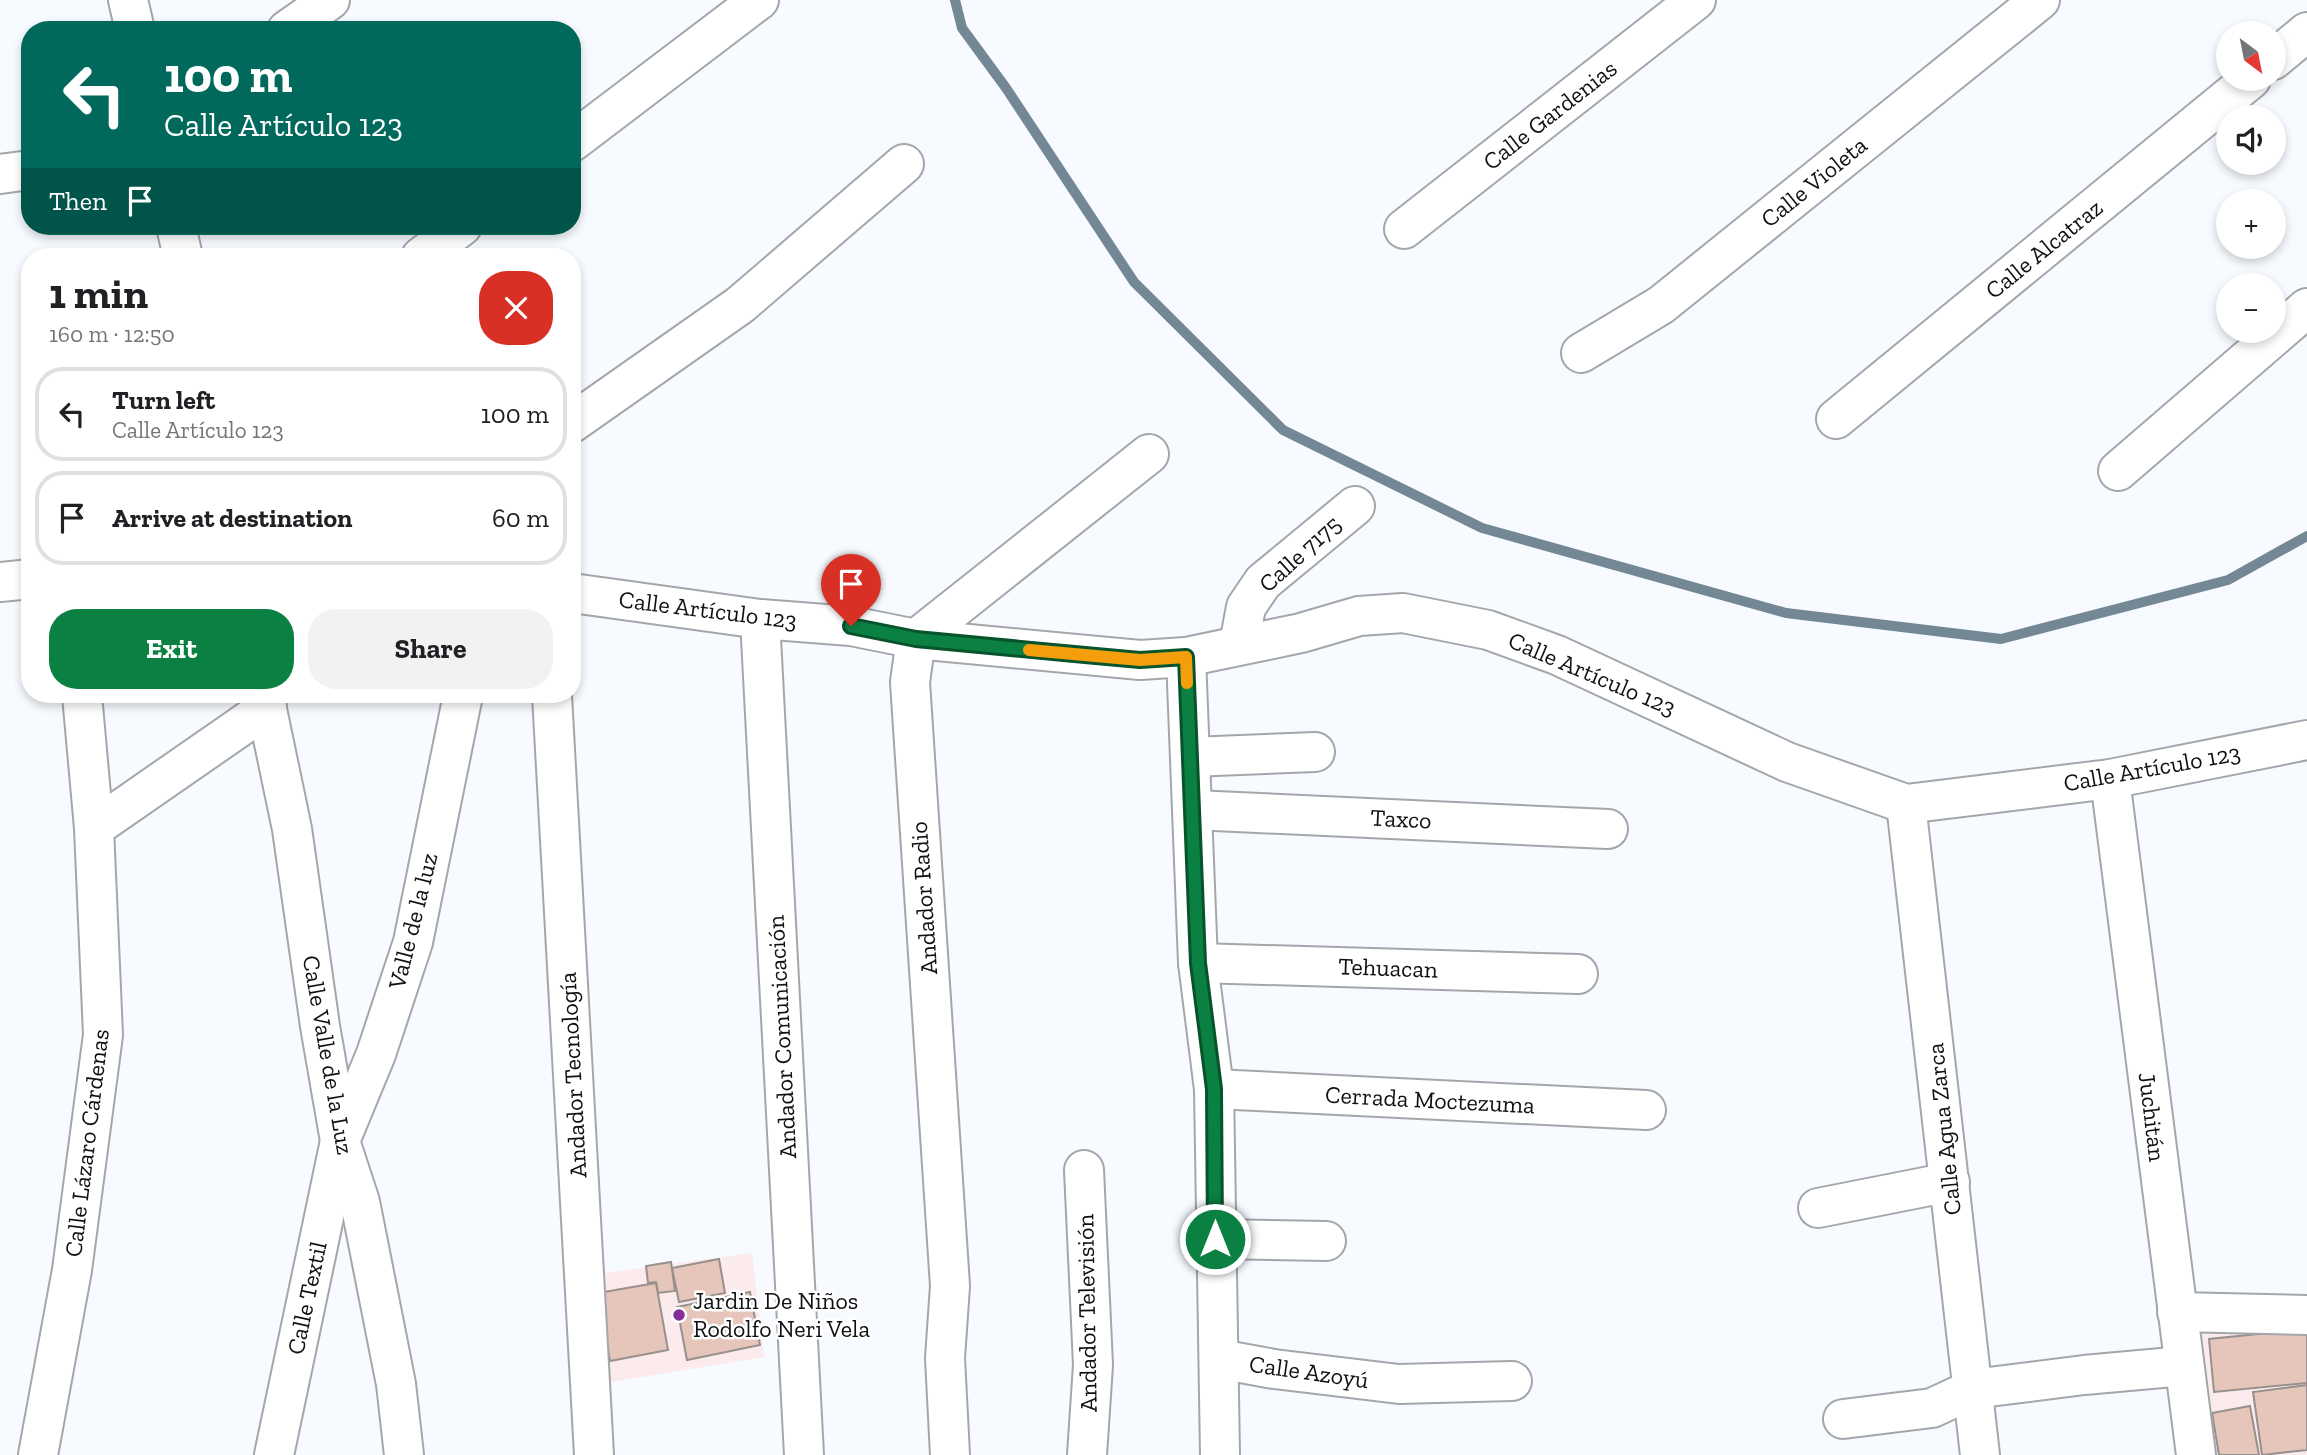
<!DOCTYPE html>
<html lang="en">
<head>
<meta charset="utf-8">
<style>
	body { margin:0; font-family:"Zilla Slab",serif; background:#f2f2f2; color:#202124; height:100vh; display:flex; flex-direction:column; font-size:26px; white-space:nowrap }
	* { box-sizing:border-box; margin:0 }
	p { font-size:23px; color:#757577 }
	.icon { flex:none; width:38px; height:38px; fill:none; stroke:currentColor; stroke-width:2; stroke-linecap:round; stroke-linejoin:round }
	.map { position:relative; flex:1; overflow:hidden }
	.sheet { position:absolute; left:21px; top:248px; width:560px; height:455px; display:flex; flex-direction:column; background:#fff; border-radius:28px; box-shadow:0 4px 10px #0003 }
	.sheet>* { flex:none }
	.banner { position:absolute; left:21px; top:21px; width:560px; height:214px; border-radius:28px; box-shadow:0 4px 10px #0003; background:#00695c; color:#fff; overflow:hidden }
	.needle { width:46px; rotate:148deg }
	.tools { position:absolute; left:2216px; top:21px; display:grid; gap:14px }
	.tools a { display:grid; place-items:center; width:70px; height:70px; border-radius:50%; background:#fff; box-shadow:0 4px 10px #0003; font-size:35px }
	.pin { position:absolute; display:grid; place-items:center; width:60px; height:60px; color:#fff; margin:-72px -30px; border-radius:50% 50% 50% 0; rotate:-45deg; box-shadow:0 0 7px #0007 }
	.pin .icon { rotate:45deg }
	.me { position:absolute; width:77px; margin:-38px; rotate:0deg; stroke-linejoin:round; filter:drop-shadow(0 0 5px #0008) }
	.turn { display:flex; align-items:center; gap:24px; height:147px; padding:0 28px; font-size:32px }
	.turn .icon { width:91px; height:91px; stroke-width:2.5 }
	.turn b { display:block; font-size:49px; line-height:60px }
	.then { display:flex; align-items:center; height:66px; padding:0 28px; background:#0003; gap:14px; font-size:26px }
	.round { display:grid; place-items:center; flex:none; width:74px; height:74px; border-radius:28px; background:#f2f2f2 }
	.summary { display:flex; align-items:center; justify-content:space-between; height:119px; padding:0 28px }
	h1 { font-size:42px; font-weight:700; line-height:52px }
	.button { display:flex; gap:14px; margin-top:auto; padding:14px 28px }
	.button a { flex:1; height:80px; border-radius:28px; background:#0b8043; color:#fff; font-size:28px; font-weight:700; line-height:80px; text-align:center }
	.button a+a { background:#f2f2f2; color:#202124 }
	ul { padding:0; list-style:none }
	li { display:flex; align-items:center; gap:21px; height:94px; margin:0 14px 10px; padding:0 14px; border:4px solid #e0e0e0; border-radius:28px }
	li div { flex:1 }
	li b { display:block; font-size:26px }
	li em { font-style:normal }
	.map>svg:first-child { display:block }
</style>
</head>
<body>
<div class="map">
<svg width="2307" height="1455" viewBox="0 0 2307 1455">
	<rect width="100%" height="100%" fill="#f7fafe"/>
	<g fill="#fbebed">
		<path d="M752,1253l12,104 -159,26 -9,-109z"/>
		<path d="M2199,1323l108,1v131h-90z"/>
	</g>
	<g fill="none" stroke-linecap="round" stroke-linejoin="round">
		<path stroke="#738794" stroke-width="10" d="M955,0l7,28 44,60 128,194 149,148 199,98 304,85 215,26 227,-59 79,-44"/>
	</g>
	<g fill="#e6c6ba" stroke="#97908d" stroke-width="2">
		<path d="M719,1259l6,34 -46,9 -7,-34z"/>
		<path d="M671,1262l4,29 -17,2 -2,-11 -8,1 -2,-17z"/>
		<path d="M656,1283l12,67 -58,11 -12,-68z"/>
		<path d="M750,1292l10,53 -73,15 -10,-53z"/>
		<path d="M2307,1329v54l-93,9 -5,-53z"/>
		<path d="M2307,1385v65l-45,5 -9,-63z"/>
		<path d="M2250,1406l9,49h-40l-7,-42z"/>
	</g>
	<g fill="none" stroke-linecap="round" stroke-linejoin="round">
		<g stroke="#a3a7ac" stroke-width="42">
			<g id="minor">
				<path d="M128,0l7,30"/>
				<path d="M287,30l43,-30"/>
				<path d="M2273,60l34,-28"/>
				<path d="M572,142l187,-142"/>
				<path d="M0,174l30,-4"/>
				<path d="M176,226l7,31"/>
				<path d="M1404,229l292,-229"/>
				<path d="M421,257l41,-31"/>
				<path d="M1581,353l80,-48 379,-305"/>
				<path d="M1836,419l415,-340"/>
				<path d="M572,423l168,-118 164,-141"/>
				<path d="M2118,471l189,-163"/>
				<path d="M0,582l30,-3"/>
				<path d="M572,593l188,26 91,7 65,13 224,21 46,-3 115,-24 58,-17 44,-3 85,17 69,25 230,107 119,42 204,-25 197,-39"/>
				<path d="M760,619l44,836"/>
				<path d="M1239,645l7,-38 17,-25 92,-76"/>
				<path d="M1186,657l12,306 16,126 6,366"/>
				<path d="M264,695l28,134 28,197 20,115 20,61 36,182 8,71"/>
				<path d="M552,695l42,760"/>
				<path d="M1190,757l125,-5"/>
				<path d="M2110,779l86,676"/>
				<path d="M1906,804l74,651"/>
				<path d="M1193,810l415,19"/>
				<path d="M94,828l173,-120"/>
				<path d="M1198,963l380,11"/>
				<path d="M1214,1089l432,21"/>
				<path d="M1084,1170l9,195 -6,90"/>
				<path d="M1818,1208l132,-26"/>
				<path d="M1215,1239l111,2"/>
				<path d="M2177,1312l130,3"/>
				<path d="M1219,1359l55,10 125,15 113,-3"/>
				<path d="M1843,1419l89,-11 41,-19 111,-14 100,-9"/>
				<path d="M38,1455l34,-185 31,-235 -9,-207 -12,-133"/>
				<path d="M274,1455l66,-314 36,-87 37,-112 50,-247"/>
				<path d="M950,1455l-5,-97 5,-72 -40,-604 6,-43 233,-185"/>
			</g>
		</g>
		<use href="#minor" stroke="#fff" stroke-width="38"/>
	</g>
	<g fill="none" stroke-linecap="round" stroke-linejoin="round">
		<g stroke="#07532c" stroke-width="18">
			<path id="route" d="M851,626l65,13 169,16 55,5 46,-3 12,306 16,126 1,150"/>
		</g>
		<use href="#route" stroke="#0b8043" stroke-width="12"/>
		<path stroke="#f59e0b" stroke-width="12" d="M1029,650l111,10 46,-3 1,26"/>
	</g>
	<circle fill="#852d99" stroke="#fff" stroke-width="2.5" cx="679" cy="1315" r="7"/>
	<g text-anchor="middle" stroke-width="5" stroke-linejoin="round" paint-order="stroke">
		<g font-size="24" fill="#0f1012" stroke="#fff">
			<text transform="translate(1550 115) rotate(-38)" y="8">Calle Gardenias</text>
			<text transform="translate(1814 182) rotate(-39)" y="8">Calle Violeta</text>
			<text transform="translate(2044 249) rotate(-39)" y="8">Calle Alcatraz</text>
			<text transform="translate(1300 554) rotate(-42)" y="8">Calle 7175</text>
			<text transform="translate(708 610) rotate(7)" y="8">Calle Artículo 123</text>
			<text transform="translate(1592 674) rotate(23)" y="8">Calle Artículo 123</text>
			<text transform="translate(2152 768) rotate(-10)" y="8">Calle Artículo 123</text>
			<text transform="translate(1401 819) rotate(3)" y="8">Taxco</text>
			<text transform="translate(924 898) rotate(-94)" y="8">Andador Radio</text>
			<text transform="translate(413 921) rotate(-76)" y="8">Valle de la luz</text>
			<text transform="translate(1388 968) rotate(2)" y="8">Tehuacan</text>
			<text transform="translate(782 1037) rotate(-93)" y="8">Andador Comunicación</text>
			<text transform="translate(328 1055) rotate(80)" y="8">Calle Valle de la Luz</text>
			<text transform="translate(573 1075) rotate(-93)" y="8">Andador Tecnología</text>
			<text transform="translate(1430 1100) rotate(3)" y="8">Cerrada Moctezuma</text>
			<text transform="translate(2152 1117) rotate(83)" y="8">Juchitán</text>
			<text transform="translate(1944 1129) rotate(-96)" y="8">Calle Agua Zarca</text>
			<text transform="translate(87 1143) rotate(-83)" y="8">Calle Lázaro Cárdenas</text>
			<text transform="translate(307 1298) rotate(-78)" y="8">Calle Textil</text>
			<text transform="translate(1087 1313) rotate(-91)" y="8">Andador Televisión</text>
			<text transform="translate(1309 1372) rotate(8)" y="8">Calle Azoyú</text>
		</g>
		<g font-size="24" fill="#0f1012" stroke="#fff" text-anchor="start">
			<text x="693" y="1309">Jardin De Niños<tspan x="693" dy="28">Rodolfo Neri Vela</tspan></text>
		</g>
	</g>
</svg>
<div class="tools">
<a><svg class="needle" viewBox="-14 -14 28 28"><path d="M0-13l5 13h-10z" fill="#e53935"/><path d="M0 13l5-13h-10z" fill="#757577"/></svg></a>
<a><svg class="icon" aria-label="sound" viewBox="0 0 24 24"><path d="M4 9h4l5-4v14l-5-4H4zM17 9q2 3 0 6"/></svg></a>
<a>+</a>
<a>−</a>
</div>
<div class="pin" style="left:851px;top:626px;background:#d93025"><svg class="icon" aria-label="arrive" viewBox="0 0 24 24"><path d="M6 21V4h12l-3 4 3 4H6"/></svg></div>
<svg class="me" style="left:1215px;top:1239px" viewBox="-20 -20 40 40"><circle r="17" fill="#0b8043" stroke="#fff" stroke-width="3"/><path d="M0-11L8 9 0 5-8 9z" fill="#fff"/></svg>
<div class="banner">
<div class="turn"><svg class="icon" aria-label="left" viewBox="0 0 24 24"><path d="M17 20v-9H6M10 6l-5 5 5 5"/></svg><div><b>100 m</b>Calle Artículo 123</div></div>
<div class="then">Then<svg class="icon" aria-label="arrive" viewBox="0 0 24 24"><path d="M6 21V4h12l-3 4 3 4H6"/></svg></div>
</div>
<section class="sheet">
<div class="summary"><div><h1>1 min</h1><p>160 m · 12:50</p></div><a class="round" style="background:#d93025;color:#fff"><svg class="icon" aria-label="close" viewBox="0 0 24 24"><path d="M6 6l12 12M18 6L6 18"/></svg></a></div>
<ul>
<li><svg class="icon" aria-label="left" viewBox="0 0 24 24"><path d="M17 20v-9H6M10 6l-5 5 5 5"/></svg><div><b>Turn left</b><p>Calle Artículo 123</p></div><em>100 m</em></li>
<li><svg class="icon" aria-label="arrive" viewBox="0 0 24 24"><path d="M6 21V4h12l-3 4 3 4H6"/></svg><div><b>Arrive at destination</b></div><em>60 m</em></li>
</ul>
<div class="button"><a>Exit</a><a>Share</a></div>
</section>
</div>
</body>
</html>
